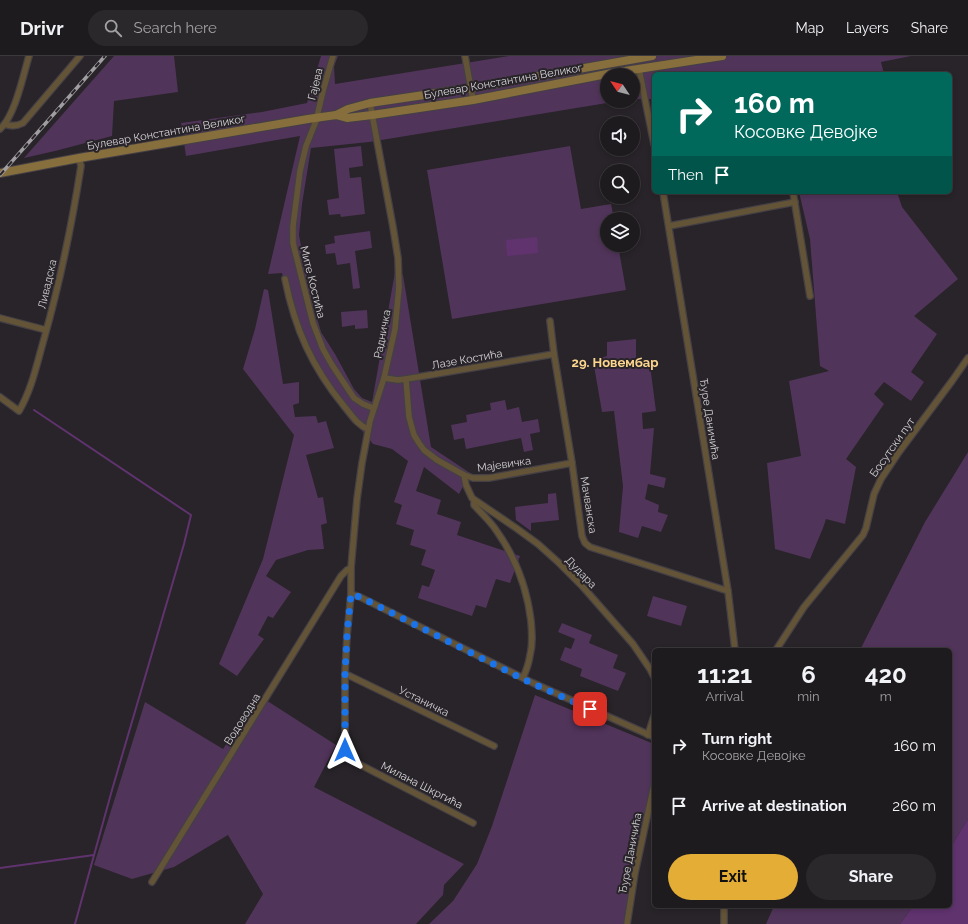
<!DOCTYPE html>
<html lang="en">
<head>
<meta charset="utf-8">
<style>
	body { margin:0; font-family:Raleway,sans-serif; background:#2b282c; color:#f1f3f6; height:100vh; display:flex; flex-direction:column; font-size:15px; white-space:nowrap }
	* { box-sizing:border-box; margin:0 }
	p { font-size:13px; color:#a1a1a4 }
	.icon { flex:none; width:22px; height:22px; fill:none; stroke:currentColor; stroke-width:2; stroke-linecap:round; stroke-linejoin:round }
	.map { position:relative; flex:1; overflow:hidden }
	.sheet { position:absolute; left:652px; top:592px; width:300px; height:260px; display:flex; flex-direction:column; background:#1e1b1f; border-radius:6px; box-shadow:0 2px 6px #0003,0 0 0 1px #3c393d }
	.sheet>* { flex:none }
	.hud { position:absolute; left:652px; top:16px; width:300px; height:122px; border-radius:6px; box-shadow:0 2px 6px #0003,0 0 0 1px #3c393d; background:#00695c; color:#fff; overflow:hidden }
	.needle { width:26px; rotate:305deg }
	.buttons { position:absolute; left:600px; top:12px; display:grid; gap:8px }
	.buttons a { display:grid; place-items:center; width:40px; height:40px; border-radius:50%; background:#1e1b1f; box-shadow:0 2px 6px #0003,0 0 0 1px #3c393d; font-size:20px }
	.pin { position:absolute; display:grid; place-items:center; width:34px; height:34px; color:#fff; margin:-17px; border-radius:8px; box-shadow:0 2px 6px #0006 }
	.me { position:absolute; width:44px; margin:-22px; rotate:0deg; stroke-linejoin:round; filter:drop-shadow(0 0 3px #0008) }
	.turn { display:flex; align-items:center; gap:14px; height:84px; padding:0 16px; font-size:18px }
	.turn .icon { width:52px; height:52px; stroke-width:2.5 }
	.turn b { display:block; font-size:28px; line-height:34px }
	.then { display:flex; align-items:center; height:38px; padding:0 16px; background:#0003; gap:8px; font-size:15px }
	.eta { display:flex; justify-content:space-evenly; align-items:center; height:68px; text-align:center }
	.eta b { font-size:24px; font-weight:700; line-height:28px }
	.primary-button { display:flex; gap:8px; margin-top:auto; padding:8px 16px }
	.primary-button a { flex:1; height:46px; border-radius:24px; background:#e4ad35; color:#111; font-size:16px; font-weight:700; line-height:46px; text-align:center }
	.primary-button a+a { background:#2b282c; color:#f1f3f6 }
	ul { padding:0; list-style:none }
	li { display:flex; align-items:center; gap:12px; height:60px; padding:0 16px }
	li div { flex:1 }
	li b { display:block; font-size:15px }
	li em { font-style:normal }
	header { display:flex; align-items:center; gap:24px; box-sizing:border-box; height:56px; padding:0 20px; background:#1e1b1f; border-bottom:1px solid #3c393d }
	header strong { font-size:19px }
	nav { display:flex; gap:22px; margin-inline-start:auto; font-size:14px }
	.search { width:280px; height:36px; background:#2b282c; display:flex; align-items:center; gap:10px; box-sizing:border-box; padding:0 14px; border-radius:22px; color:#a1a1a4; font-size:15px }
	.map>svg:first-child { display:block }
</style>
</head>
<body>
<header>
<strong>Drivr</strong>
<div class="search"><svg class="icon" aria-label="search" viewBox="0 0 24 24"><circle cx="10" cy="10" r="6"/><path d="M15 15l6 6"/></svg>Search here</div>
<nav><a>Map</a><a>Layers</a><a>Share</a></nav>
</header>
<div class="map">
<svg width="968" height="868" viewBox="0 0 968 868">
	<rect width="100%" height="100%" fill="#282429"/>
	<g fill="#51345a">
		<path d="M114,0h60l4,36 -64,9 -2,35 -57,15 -31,7z"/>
		<path d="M321,0h17l-4,10 1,18 174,-28h402l-30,6 3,12h-230v25h-21v-24h-26v26h12l-250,41 -58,6 -9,56 -3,31 7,37 8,36 7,24 14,22 19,35 8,9 10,4 23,-130 8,3 28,172 39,26 -11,21 -35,-27 -8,24 25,9 -4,14 24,8 -4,13 63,21 -10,27 -14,-4 -10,29 -10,-3 -4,11 -54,-18 4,-13 7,2 6,-17 -14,-5 5,-15 -16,-5 4,-15 -18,-6 6,-19 -8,-3 14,-41 -16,-12 -19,-5 -31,-38 -23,-33 -29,-68 -8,-32 -14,1 32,-138 -114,20 -5,-33 81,-11 45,-9z"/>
		<path d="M361,90l2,20 -14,2 1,10 11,-1 4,37 -24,3 -1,-3 -11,1 -2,-15 12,-2 -5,-49z"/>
		<path d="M570,90l11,63 30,-5 3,15h-7v26h11l8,45 -174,29 -25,-149z"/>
		<path d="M799,136h98l5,15 56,72 -44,37 23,18 -26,38 13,10 -13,19 -27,-19 -10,12 10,10 -38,55 10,8 -11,57 -19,-5 -3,9 -13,31 -35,-10 -8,-86 34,-7 -12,-75 40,-10 -9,-5 -10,-127z"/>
		<path d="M370,175l2,17 -17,3 5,37 -7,1 -3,-26 -13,2 -2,-12 -9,1 -1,-9 10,-2 -1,-7z"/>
		<path d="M264,233l4,1 15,94 16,-2v21l-6,2 2,12 21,-1 2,7 8,-2 8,27 -28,7 12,43 5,-1 4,26 -6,2 3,24 -16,1 -32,10 -10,16 25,16 -18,26 -5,-2 -10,19 6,4 -27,37 -18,-12 44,-105 31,-124 -51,-66 12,-40z"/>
		<path d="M367,254l1,18 -13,1v-4l-13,2 -1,-15z"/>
		<path d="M636,283v27l14,-1 6,46 -14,2 1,16 11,-1 -4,46 16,4 -2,10 -16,-4 -3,15 14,6 -1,7 10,3 -7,17 -19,-6 -4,12 -19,-6 4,-46 -9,-75 -12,1 -9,-52 14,-4v-14z"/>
		<path d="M505,344l2,10 12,-3 3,15 16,-3 2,13 -10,2 3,16 -9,2 -3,-14 -55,11 -2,-11 -10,2 -3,-15 16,-3 -1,-7 25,-5 -1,-7z"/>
		<path d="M968,396v367l-18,29v-198h-90l65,-128z"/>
		<path d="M556,437l3,27 -28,3v8l-15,-11 -1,-13 33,-4v-9z"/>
		<path d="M653,540l34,10 -6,20 -34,-10z"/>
		<path d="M562,567l30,12 -3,8 29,12 -5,13 13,5 -8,18 -38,-15 2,-7 -22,-9 5,-13 6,2 4,-10 -17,-7z"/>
		<path d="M258,639l78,50 -22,42 150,77 -20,21 -1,10 -27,29h-171l18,-30 -35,-59 -54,32 -42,12 -38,-14 51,-163 78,47z"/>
		<path d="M535,639l119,49v28l-17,76 -13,76h-195l24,-23 24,-37 15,-38z"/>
		<path d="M774,850h139l-13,18h-134z"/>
	</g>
	<g fill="#60336f">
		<path d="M537,181l1,16 -31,3 -1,-16z"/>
		<path d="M968,763v105h-68l13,-18h37v-58z"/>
	</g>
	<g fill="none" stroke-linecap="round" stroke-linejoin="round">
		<g stroke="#60336f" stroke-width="2">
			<path d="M34,354l157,105 -7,29 -72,246 -37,134"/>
			<path d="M0,812l94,-13"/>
		</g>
		<g stroke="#444045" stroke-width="8">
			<g id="minor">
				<path d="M333,0l-10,35 -7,30 -10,25 -6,25 -7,55v17l20,80 10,26 9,16 22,33 9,6 10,4"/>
				<path d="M465,0l8,44"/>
				<path d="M639,13l15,75"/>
				<path d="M370,47l23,124 5,31 1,29 -4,42 -11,49 -14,43 -8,42 -5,36 -6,69v26l-4,41 -2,39v76l2,6 6,5 120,62"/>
				<path d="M5,68c7,3 12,2 18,-1l57,-67"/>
				<path d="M0,73c15,-13 23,-53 29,-73"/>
				<path d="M663,136l65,399 7,59"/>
				<path d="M793,136l17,104"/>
				<path d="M669,170l126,-24"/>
				<path d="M285,223c10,50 27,88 59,127 7,8 13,19 24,23"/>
				<path d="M0,262l46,12"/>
				<path d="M550,265l4,33 18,109 10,73 3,7 5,4 138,44"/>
				<path d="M384,322l14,2 8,-1 148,-25"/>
				<path d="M406,323l3,38 5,18 5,8 5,7 13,10 27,15 9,3h16l83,-15"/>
				<path d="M0,341l19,14c13,-22 18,-48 25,-72 16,-57 28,-115 37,-173l-2,-8"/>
				<path d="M464,419l2,10 6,13 44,30 22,16 20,18 25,25 50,57 17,25 4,8"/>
				<path d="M474,444v5c7,8 16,16 22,25 20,28 31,58 35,91 1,12 2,23 -1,34 -1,8 -4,16 -7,23"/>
				<path d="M351,538l9,3 173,86 121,54"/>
				<path d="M776,594l28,-43 59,-72 3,-7 8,-34 7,-15 18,-27 53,-71 16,-23"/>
				<path d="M345,618l5,2 144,70"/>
				<path d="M648,679l6,-19"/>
				<path d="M152,826l189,-306 6,-6 4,-2"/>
				<path d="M724,850v18"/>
				<path d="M627,868l8,-51 19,-88"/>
			</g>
		</g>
		<g stroke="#444045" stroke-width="10">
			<g id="secondary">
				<path d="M336,59l12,-6 22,-6 101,-15 181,-32"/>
				<path d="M0,117l79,-15 229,-39 28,-4 11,3 25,-3 101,-15 139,-27 110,-17"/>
			</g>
		</g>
		<use href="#minor" stroke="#645437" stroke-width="5.5"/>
		<use href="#secondary" stroke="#876e3d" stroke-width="8"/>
		<g stroke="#a19ea2" stroke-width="3.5">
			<path id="rail" d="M0,119l105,-119"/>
		</g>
		<use href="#rail" stroke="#282429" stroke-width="2" stroke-dasharray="6" stroke-linecap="butt"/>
	</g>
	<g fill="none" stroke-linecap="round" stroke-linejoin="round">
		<path stroke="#1a73e8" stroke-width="7" stroke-dasharray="0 12.6" d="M345,694v-76l2,-39 4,-41 9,3 169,85 61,27"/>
	</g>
	<g text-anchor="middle" stroke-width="4" stroke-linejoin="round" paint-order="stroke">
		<g font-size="11" fill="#d4d2d5" stroke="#282429">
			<text transform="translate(503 25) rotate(-10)" y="4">Булевар Константина Великог</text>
			<text transform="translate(315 28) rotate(-76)" y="4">Гајева</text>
			<text transform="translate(166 76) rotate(-10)" y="4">Булевар Константина Великог</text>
			<text transform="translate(313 226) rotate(76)" y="4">Мите Костића</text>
			<text transform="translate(47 228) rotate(-77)" y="4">Ливадска</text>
			<text transform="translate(382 278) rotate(-79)" y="4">Радничка</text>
			<text transform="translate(467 303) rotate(-10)" y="4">Лазе Костића</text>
			<text transform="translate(710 363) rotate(81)" y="4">Ђуре Даничића</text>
			<text transform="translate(892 391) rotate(-55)" y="4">Босутски пут</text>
			<text transform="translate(504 408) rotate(-8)" y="4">Мајевичка</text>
			<text transform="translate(589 449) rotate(81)" y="4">Мачванска</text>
			<text transform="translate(581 516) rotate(46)" y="4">Дудара</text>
			<text transform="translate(424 645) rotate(26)" y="4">Устаничка</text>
			<text transform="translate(242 663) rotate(-58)" y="4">Водоводна</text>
			<text transform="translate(422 729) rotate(27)" y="4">Милана Шкргића</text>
			<text transform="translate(630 797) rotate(-79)" y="4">Ђуре Даничића</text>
		</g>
		<g font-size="13" font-weight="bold" fill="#fed78f" stroke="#282429">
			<text x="615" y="311">29. Новембар</text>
		</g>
	</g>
</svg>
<div class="buttons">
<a><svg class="needle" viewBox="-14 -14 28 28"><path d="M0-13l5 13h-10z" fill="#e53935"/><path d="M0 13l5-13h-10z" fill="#a1a1a4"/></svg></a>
<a><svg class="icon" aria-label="sound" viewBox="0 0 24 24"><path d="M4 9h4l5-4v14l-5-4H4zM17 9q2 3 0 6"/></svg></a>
<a><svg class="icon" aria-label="search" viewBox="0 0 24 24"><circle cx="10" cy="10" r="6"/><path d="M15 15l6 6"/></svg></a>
<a><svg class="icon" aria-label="layers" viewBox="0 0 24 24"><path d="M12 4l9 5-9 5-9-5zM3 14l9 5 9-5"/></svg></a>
</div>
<div class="pin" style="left:590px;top:653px;background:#d93025"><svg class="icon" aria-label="arrive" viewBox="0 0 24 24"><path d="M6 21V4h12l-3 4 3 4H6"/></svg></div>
<svg class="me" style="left:345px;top:694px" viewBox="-20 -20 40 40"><path d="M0-17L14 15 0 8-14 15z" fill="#1a73e8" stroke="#fff" stroke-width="4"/></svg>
<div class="hud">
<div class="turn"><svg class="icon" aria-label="right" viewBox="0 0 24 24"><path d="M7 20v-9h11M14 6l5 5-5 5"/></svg><div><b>160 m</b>Косовке Девојке</div></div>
<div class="then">Then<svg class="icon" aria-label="arrive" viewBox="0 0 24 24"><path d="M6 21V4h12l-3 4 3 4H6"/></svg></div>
</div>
<section class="sheet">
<div class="eta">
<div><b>11:21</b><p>Arrival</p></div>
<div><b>6</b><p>min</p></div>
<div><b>420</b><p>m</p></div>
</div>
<ul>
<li><svg class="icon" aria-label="right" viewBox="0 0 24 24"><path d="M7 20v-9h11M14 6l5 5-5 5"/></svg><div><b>Turn right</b><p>Косовке Девојке</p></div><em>160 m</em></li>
<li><svg class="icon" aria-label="arrive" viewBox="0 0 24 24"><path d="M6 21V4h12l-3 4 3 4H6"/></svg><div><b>Arrive at destination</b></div><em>260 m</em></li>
</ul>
<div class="primary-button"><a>Exit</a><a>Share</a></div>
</section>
</div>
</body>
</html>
